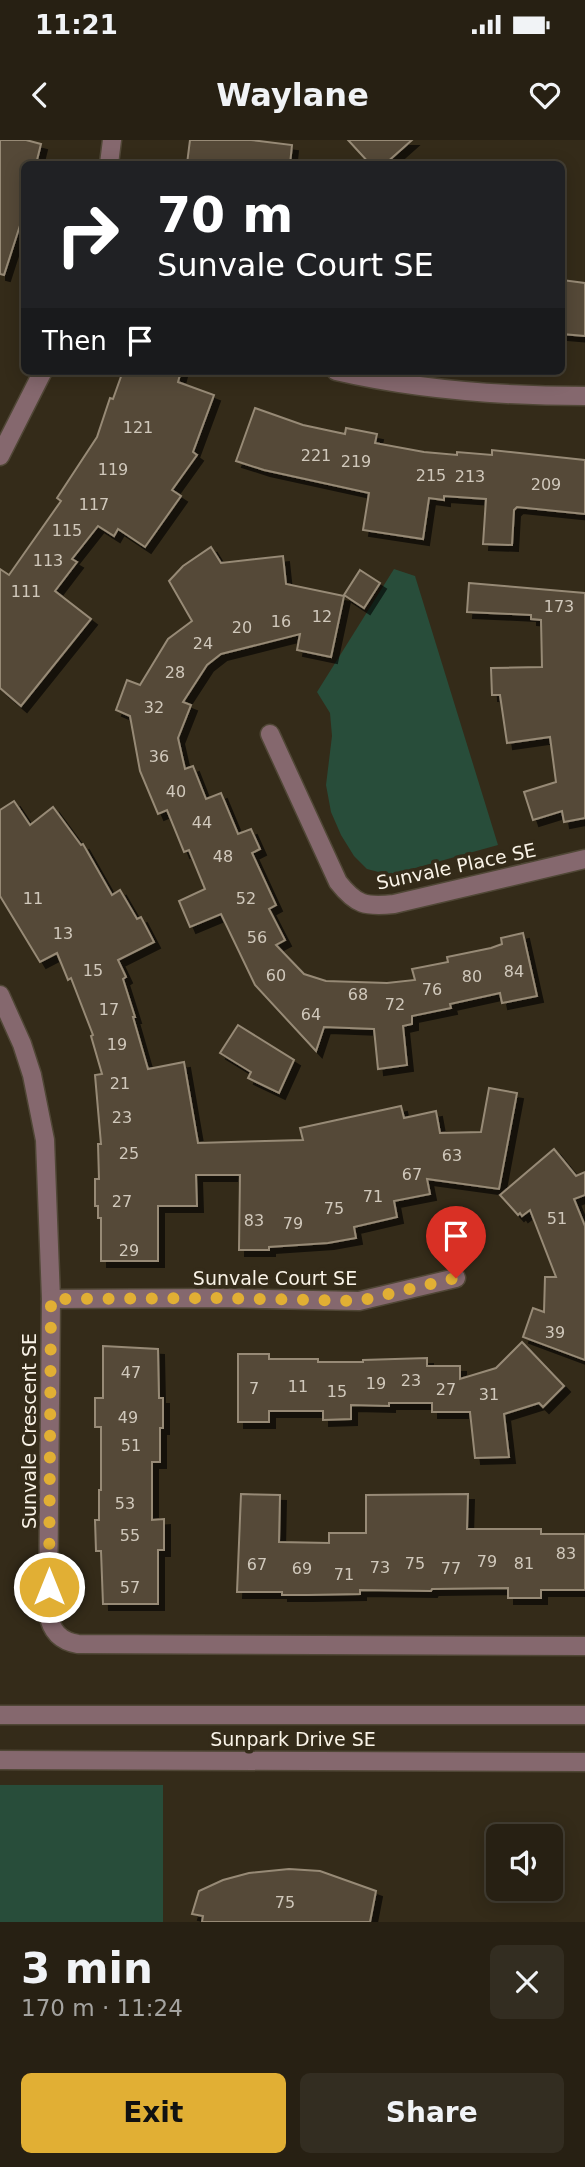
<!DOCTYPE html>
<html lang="en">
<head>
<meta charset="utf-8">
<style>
	body { margin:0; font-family:"DejaVu Sans",sans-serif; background:#332d21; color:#f1f3f6; height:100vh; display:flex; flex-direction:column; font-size:26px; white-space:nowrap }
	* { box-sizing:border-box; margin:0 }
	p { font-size:23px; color:#a4a3a0 }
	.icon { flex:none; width:38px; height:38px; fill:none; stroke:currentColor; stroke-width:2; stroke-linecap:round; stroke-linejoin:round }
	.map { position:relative; height:1782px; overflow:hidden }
	.drawer { display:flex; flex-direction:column; background:#272013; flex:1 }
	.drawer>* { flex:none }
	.banner { position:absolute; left:21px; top:21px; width:544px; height:214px; border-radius:10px; box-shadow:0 4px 18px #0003,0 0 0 2px #433e33; background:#202124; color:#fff; overflow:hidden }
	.controls { position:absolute; left:486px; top:1684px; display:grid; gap:14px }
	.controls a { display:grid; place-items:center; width:77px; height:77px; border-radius:10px; background:#272013; box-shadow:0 4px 18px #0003,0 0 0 2px #433e33; font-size:35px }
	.pin { position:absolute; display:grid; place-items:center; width:60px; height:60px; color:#fff; margin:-72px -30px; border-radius:50% 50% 50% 0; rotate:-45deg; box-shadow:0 0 7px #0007 }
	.pin .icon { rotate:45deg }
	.me { position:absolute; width:77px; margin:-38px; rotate:0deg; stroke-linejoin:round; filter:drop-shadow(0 0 5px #0008) }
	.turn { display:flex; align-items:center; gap:24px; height:147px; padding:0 21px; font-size:32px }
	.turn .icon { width:91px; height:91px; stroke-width:2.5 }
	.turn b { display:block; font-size:49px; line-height:60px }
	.then { display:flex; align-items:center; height:66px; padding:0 21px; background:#0003; gap:14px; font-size:26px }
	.round { display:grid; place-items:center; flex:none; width:74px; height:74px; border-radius:10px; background:#332d21 }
	.overview { display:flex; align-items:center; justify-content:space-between; height:119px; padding:0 21px }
	h1 { font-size:42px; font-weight:700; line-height:52px }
	.cta { display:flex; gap:14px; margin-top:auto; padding:14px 21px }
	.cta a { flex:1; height:80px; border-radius:10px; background:#e1af34; color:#111; font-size:28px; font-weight:700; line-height:80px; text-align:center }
	.cta a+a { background:#332d21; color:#f1f3f6 }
	.status { display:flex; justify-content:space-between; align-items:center; height:49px; padding:0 35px; background:#272013; direction:ltr }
	.status svg { height:19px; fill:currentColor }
	header { display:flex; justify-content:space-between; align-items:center; height:91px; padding:0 21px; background:#272013; font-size:32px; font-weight:700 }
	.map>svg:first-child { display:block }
</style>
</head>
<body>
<div class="status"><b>11:21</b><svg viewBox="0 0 49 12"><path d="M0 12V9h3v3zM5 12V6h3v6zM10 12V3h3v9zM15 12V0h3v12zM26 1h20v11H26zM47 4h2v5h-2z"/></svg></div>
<header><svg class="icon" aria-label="back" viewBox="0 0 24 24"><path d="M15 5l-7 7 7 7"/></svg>Waylane<svg class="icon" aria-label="heart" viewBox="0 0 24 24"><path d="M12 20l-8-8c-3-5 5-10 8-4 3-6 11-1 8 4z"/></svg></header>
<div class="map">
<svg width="585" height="1782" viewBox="0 0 585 1782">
	<defs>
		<filter id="shadow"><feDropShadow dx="6" dy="6" stdDeviation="0" flood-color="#0009"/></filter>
	</defs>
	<rect width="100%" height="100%" fill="#342b19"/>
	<g fill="#284d3a">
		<path d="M394,429l21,7 83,269 -108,30 -23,-6 -13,-13 -13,-21 -10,-23 -5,-27 6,-49 -2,-23 -13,-21z"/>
		<rect x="0" y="1645" width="163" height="137"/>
	</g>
	<g fill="#544937" stroke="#978a76" stroke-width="2" filter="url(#shadow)">
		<path d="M0,0h26l15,4 -5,20h-12v49l-20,62 -4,-1z"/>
		<path d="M190,0h61l41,5 -2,19h-103z"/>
		<path d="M348,0h64l-27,24h-15z"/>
		<path d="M562,140l23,3v53l-23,-2z"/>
		<path d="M123,231h58l-3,11 36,13 -21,57 4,3 -25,35 9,6 -36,51 -27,-18 -4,7 -16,-10 -26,33 5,3 -22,29 36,28 -70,87 -21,-18v-119l9,6 52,-74 -4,-3 40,-61 13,-39 3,1z"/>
		<path d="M255,268l48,17 42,9 1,-6 31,6 -2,9 49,9 33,3v-3l35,3v-5l93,10v54l-68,-7 -3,3 -2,35 -29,-1 3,-45 -42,-3v4l-15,-2 -6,41 -60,-9 6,-37 -105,-23 -28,-9z"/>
		<path d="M211,407l10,16 62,-7 3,28 58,12 -13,61 -34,-7 3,-16 -79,20 -14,11 -24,37 8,3 -13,33 7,31 8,-3 13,33 15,-6 17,41 13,-5 9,20 -8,4 24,52 -7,4 16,31 -9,5 28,29 22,7 61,2 28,-3 -3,-11 36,-7 -1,-5 44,-9 11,-4 -1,-6 22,-5 14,63 -35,7 -2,-10 -50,11 1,4 -39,8v8l-9,2 4,39 -29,4 -4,-40 -50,-2 -8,24 -61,-66 -34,-71 -31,13 -11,-26 26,-12 -16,-39 -5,2 -17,-42 -9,4 -18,-43 -10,-55 -14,-6 11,-30 13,5 28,-46 24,-18 -23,-40 14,-15z"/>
		<path d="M360,430l20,13 -16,25 -20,-13z"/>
		<path d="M469,443l116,10v225l-21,4 -2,-11 -29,9 -9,-28 32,-10 -6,-45 -43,6 -7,-48h-8l-1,-27 51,-1 -1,-47 -10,-1v-4l-64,-3z"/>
		<path d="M14,661l16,24 23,-18 28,38 2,-1 29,51 8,-5 17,29 4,-2 13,25 -36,18 8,17 -3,2 12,38h-2l15,52 36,-7 14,81 105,-3 -3,-12 101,-22 3,12 32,-7 4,22 41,-1 8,-44 28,5 -18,96 -72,-10 3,15 -36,7 3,16 -43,10 2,11 -28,5 -59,4v3h-30l1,-75h-44l1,31h-39v55h-57v-43h-3v-12h-3v-27h4l-1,-35h3l-6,-69 7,-1 -11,-38 2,-1 -22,-57 -3,2 -11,-27 -17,9 -40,-66v-86z"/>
		<path d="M238,885l56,35 -15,33 -31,-15 3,-6 -31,-19z"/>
		<path d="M554,1009l22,27 9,-4v23l-11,4 11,27v134l-62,-23 10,-29 11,4 1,-35h11l-26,-67 -8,6 -2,-3 -2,2 -18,-20z"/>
		<path d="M522,1202l42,44 -21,21 -4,-4 -35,11 5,43 -34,1 -5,-46h-38v-9h-43v3l-38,-1v14l-28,1v-9h-54v11h-31v-68h31v5h49v3h45v-2l64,-2v8h33v13l36,-11z"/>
		<path d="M103,1206l55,3 1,49h4v30h-3v34h-8v58l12,-1v31h-6v54h-55l-2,-53h-5l-1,-31h4v-30h2v-63h-6v-29h8z"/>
		<path d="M241,1354l39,1 -1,47 50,1v-10h37v-38l102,-1 -1,35h74v5h44v56h-44v8h-33v-10l-76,1 -1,2 -71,-1v4l-53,1h-25v-3h-45z"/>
		<path d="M289,1729l31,2 56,20 -6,31h-168l1,-6 -11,-2 7,-23 24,-11 26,-7z"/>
	</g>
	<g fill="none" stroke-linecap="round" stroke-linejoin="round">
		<g stroke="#504736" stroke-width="21">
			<g id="minor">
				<path d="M109,24l3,-24"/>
				<path d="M336,231c82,19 165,25 249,25"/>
				<path d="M0,316l43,-85"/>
				<path d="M270,594l68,148c18,23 27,25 56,22l191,-45"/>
				<path d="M0,855l22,49 10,31 13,65 6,159 -3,314c3,18 12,28 30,31l507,2"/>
				<path d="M51,1159l165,-1 143,3 97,-23"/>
				<path d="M0,1575h585"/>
				<path d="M0,1620l585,2"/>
			</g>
		</g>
		<use href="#minor" stroke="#85686e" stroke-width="18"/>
	</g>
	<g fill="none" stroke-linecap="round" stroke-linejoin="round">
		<path stroke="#e1af34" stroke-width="12" stroke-dasharray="0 21.6" d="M49,1447l2,-288 165,-1 143,3 97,-23"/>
	</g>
	<g text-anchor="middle" stroke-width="7" stroke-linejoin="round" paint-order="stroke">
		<g font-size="16" fill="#d0c8bb">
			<text x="138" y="293">121</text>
			<text x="316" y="321">221</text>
			<text x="356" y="327">219</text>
			<text x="113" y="335">119</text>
			<text x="431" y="341">215</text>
			<text x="470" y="342">213</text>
			<text x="546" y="350">209</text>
			<text x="94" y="370">117</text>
			<text x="67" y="396">115</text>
			<text x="48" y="426">113</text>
			<text x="26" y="457">111</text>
			<text x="559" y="472">173</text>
			<text x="322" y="482">12</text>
			<text x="281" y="487">16</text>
			<text x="242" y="493">20</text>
			<text x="203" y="509">24</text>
			<text x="175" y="538">28</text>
			<text x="154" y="573">32</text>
			<text x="159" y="622">36</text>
			<text x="176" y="657">40</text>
			<text x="202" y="688">44</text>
			<text x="223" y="722">48</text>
			<text x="33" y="764">11</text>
			<text x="246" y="764">52</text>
			<text x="63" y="799">13</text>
			<text x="257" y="803">56</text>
			<text x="93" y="836">15</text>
			<text x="514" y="837">84</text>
			<text x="276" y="841">60</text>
			<text x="472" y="842">80</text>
			<text x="432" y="855">76</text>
			<text x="358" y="860">68</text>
			<text x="395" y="870">72</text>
			<text x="109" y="875">17</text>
			<text x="311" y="880">64</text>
			<text x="117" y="910">19</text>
			<text x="120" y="949">21</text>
			<text x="122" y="983">23</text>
			<text x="129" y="1019">25</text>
			<text x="452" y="1021">63</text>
			<text x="412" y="1040">67</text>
			<text x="373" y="1062">71</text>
			<text x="122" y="1067">27</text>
			<text x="334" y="1074">75</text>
			<text x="557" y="1084">51</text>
			<text x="254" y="1086">83</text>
			<text x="293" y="1089">79</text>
			<text x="129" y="1116">29</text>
			<text x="555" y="1198">39</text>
			<text x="131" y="1238">47</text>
			<text x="411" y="1246">23</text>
			<text x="376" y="1249">19</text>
			<text x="298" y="1252">11</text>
			<text x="254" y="1254">7</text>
			<text x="446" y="1255">27</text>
			<text x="337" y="1257">15</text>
			<text x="489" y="1260">31</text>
			<text x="128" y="1283">49</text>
			<text x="131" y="1311">51</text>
			<text x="125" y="1369">53</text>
			<text x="130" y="1401">55</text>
			<text x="566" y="1419">83</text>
			<text x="487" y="1427">79</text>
			<text x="415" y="1429">75</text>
			<text x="524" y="1429">81</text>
			<text x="257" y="1430">67</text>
			<text x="380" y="1433">73</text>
			<text x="302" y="1434">69</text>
			<text x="451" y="1434">77</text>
			<text x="344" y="1440">71</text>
			<text x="130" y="1453">57</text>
			<text x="285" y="1768">75</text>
		</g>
		<g font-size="19" fill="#f9f3e7" stroke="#342b19">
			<text transform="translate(456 726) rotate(-12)" y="7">Sunvale Place SE</text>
			<text x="275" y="1145">Sunvale Court SE</text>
			<text transform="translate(29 1291) rotate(-90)" y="7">Sunvale Crescent SE</text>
			<text x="293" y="1606">Sunpark Drive SE</text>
		</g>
	</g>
</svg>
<div class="controls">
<a><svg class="icon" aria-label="sound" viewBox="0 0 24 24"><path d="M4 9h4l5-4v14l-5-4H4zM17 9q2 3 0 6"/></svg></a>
</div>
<div class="pin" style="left:456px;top:1138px;background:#d93025"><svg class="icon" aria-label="arrive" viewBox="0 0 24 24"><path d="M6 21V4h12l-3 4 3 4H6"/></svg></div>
<svg class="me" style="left:49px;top:1447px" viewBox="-20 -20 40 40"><circle r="17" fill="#e1af34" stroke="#fff" stroke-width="3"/><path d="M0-11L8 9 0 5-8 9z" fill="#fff"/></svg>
<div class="banner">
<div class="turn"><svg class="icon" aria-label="right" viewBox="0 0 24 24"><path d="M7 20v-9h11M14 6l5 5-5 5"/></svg><div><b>70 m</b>Sunvale Court SE</div></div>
<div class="then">Then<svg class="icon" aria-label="arrive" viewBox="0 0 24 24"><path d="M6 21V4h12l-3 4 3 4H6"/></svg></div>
</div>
</div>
<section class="drawer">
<div class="overview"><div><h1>3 min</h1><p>170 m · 11:24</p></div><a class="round"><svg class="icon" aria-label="close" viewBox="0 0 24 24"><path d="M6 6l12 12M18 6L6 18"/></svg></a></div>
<div class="cta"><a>Exit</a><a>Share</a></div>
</section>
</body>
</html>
